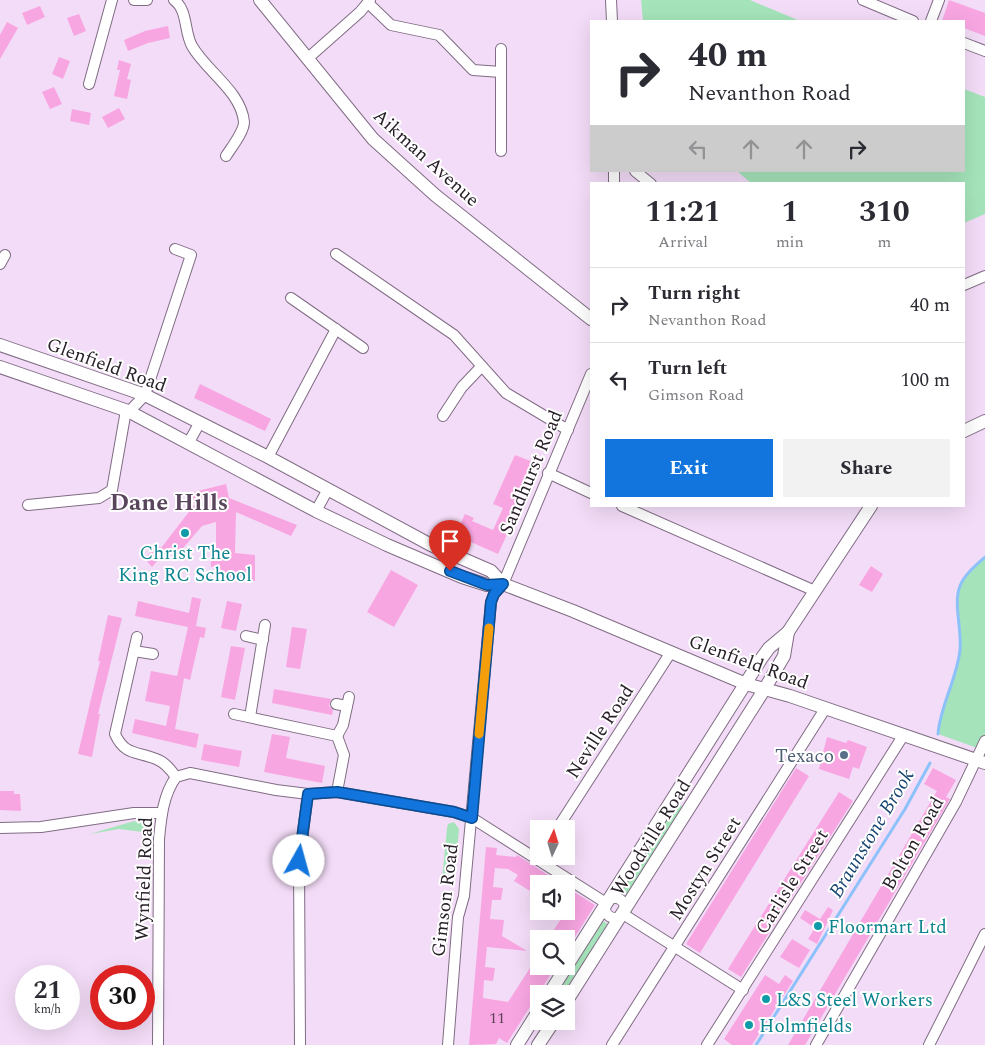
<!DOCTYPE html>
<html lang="en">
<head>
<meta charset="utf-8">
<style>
	body { margin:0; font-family:Spectral,serif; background:#f2f2f3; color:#2b2b33; height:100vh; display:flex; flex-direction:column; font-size:19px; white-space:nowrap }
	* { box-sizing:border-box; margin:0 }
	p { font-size:16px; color:#7c7c81 }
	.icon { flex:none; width:28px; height:28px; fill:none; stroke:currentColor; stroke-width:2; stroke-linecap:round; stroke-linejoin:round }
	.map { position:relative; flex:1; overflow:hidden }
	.side { position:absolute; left:590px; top:182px; width:375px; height:325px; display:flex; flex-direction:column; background:#fff; border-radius:0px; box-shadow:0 5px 20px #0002 }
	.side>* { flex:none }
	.hud { position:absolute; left:590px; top:20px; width:375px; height:152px; border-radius:0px; box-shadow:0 5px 20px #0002; background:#fff; color:#2b2b33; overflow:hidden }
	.needle { width:32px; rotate:4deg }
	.buttons { position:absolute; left:530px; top:820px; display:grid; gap:10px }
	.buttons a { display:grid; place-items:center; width:45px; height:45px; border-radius:0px; background:#fff; box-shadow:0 5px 20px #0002; font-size:25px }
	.speed { position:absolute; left:15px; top:965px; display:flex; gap:10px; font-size:25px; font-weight:700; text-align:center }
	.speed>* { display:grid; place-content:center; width:65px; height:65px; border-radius:50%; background:#fff; box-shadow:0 5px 20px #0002; line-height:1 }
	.speed small { font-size:12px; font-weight:400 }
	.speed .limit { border:8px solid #d22; background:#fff; color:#111 }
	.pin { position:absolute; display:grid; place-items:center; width:42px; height:42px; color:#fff; margin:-51px -21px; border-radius:50% 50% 50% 0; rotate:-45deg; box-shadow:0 0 5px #0007 }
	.pin .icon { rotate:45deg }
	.me { position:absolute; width:55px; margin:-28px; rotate:7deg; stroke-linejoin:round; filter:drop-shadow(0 0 4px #0008) }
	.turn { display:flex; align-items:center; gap:18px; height:105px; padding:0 15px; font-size:22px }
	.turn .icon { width:65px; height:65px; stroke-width:2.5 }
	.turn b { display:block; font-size:35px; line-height:42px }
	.lanes { display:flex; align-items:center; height:48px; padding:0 15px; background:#0003; justify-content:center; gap:25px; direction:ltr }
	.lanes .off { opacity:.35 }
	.eta { display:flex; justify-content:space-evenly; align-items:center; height:85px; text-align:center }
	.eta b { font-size:30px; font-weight:700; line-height:35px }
	.primary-button { display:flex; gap:10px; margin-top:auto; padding:10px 15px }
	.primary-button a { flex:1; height:58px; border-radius:0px; background:#1175dd; color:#fff; font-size:20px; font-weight:700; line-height:58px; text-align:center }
	.primary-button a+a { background:#f2f2f3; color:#2b2b33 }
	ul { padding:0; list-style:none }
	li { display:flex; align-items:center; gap:15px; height:75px; padding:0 15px; border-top:1px solid #e1e1e2 }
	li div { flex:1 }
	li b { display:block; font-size:19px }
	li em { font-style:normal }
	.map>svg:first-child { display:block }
</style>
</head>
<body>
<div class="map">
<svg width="985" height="1045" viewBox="0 0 985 1045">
	<rect width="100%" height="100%" fill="#f3dcf7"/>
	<g fill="#a5e4ba">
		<path d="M641,0h109l50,21h-157z"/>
		<path d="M964,89l21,8v117l-21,9v-39h-212l-15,-13h227z"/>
		<path d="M985,557v179l-5,13 -42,-15c2,-27 18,-53 22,-80 3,-22 -7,-52 0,-68 4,-11 16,-21 25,-29z"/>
		<path d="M677,803l8,5 -55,88 -8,-5z"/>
		<path d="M134,821l11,2 6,10 -32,-4 -29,5z"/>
		<path d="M454,822l5,7 -5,56 -9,-1 -3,-4 5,-52 1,-4z"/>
		<path d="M603,921l8,5 -45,68h-10z"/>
	</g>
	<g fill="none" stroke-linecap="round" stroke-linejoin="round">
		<g stroke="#8dc1fa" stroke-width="3">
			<path d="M938,734c2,-28 19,-55 22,-84 2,-21 -7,-47 0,-64 4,-11 16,-21 25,-29"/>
			<path d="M756,1045l149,-236 25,-46"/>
		</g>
	</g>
	<g fill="#f8a6e2">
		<path d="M949,0l36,13v23l-21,-8v-7h-22z"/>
		<path d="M40,6l5,11 -18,8 -5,-12z"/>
		<path d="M79,14l7,17 -12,5 -7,-18z"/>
		<path d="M7,22l11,6 -18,31v-24z"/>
		<path d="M168,26l2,12 -22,5 -20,8 -4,-11 21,-9z"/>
		<path d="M59,57l11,4 -7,18 -11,-5z"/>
		<path d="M119,60l12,4 -4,15 4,1 -4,19 -13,-3 6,-26h-3z"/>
		<path d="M54,87l8,17 -12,5 -8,-17z"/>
		<path d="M119,108l6,11 -17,9 -6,-11z"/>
		<path d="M72,109l19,4 -2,12 -19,-4z"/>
		<path d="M200,384l71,35 -6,12 -71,-33z"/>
		<path d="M515,455l18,7 -26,62 4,2 -13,28 -43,-19 10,-21 9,4 -2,3 21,9 10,-22 -10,-4z"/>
		<path d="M226,484l3,14 68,27 -6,11 -55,-24 -1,41 20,2v26l-31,-2v-5l-8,-1v-6h-5l-1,-19h6v-26l-14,4 -24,28 -5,-6 -6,8 -3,-3 -12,14 -7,-8 11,-14 5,3 34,-44 -5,-11z"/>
		<path d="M871,566l12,8 -11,18 -13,-7z"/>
		<path d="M391,570l27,15 -24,42 -27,-15z"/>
		<path d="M192,597l9,2 -5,27 10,2 -2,10 -4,-1 -10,43 -6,-2 -9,51 24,5 -3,14 -64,-15 3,-14 31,7 4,-20 -25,-5 6,-30 26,5 11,-49 -53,-11 3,-15 51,12z"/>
		<path d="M227,601l15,3 -6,27 -15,-3z"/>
		<path d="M108,615l14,3 -24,96h2l-8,43 -14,-3 22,-93h-2z"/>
		<path d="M292,627l15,2 -7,40 -14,-2z"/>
		<path d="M231,646l14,2 -10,52 -14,-3z"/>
		<path d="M274,689l57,10 -2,7 4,4 -1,5 -60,-12z"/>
		<path d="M272,734l18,3 -4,21 39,8 -3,17 -58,-11z"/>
		<path d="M827,737l19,6 2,-3 19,7 -8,22 -6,-2 -4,12 -30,-10z"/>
		<path d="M204,744l38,7 -3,16 -38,-7z"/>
		<path d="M796,768l13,8 -109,177 -14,-9z"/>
		<path d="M933,768l23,12 -10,17 4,2 -145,246h-17l149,-254 -13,-7z"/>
		<path d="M0,791h14v3h6l1,17 -21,-1z"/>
		<path d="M839,792l14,9 -112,176 -13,-8z"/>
		<path d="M486,847l11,1 -1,7 20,2 1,-2 45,29h-23l-4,10 -21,-13 4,-6 -10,-6 -13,-1 -2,19 10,1 -2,12h-9l-2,19 14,1 -2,16 25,15 -40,-4 -2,20 10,1 -2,13 -9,-1 -1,18 25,4 31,-48v12h17l-49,77 -8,-5 -3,6 -27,1z"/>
		<path d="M566,887l29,18 -29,46v-12h-18l18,-28z"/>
		<path d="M828,907l5,3 -16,34 -9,-5 7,-11 -15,-10 5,-8 15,9z"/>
		<path d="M792,939l18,11 -11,18 -19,-11z"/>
		<path d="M765,975l14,9 6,-9 8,6 -41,64h-20l-8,-6z"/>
	</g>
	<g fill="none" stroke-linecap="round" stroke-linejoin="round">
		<g stroke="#806c84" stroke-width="12">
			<g id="minor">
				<path d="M134,0h13"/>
				<path d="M174,0c14,10 10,32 18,46 14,25 49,45 52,76 0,10 -13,26 -18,34"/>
				<path d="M611,0l1,21"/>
				<path d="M863,0l50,21"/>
				<path d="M368,3l23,22 48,10 34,35 28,2"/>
				<path d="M931,21l8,-21"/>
				<path d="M964,43l21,8"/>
				<path d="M307,59l53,-47 10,-12"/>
				<path d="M89,84l23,-84"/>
				<path d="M501,151v-102"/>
				<path d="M635,171l16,13"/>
				<path d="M614,184v-13"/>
				<path d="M336,254l118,81 52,58 62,37"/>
				<path d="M0,264l5,-9"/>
				<path d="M964,285l21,-9"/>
				<path d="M291,298l72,50"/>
				<path d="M443,416l19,-29 19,-20"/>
				<path d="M189,442l11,-20"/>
				<path d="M268,457l68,-128"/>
				<path d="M548,473l43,20"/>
				<path d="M28,505l71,-7 13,-8 13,-74 20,-21 46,-140 -16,-6"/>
				<path d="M622,506l193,85"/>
				<path d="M316,511l11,-20"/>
				<path d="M246,636l17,4"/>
				<path d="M137,637l-22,97c10,22 22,17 41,25 9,3 15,11 20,18l14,-4 86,17 32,4 29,-2 117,20 18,6 134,85"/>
				<path d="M134,651l19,3"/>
				<path d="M336,704l11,2"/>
				<path d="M234,714l103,22 7,19 -7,37"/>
				<path d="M250,717l15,-92"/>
				<path d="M337,736l6,-11 6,-28"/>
				<path d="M0,828l41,-1 93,-14h28"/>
				<path d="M557,829l114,-177"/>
				<circle cx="615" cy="908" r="10"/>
				<path d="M623,914l120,76"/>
				<path d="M158,1045l1,-206c2,-21 4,-44 17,-62"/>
				<path d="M300,1045l-1,-184 9,-67"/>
				<path d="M448,1045l10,-128 6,-21 27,-294 3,-8 9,-10 88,-210"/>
				<path d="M612,1045l213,-336"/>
				<path d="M707,1045l196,-309"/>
				<path d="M816,1045l140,-243 29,-61"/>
				<path d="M929,1045l56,-111"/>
			</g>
		</g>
		<g stroke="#806c84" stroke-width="14">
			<g id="tertiary">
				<path d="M260,0l113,139 62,56 156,124"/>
				<path d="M0,345l145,50 123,62 163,88 60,26 12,13"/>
				<path d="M0,367l128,44 188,100 71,34 75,32 25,8 16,-1 70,27 173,73 44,12 195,67"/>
				<path d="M964,431l21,-10"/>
				<path d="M549,994l212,-335 8,-11 19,-16 83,-126"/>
				<path d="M566,1002l198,-312 20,-34 4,-24"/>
				<path d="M517,1045l22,-35"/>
				<path d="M538,1045l16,-24"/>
			</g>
		</g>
		<use href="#minor" stroke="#fff" stroke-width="10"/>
		<use href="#tertiary" stroke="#fff" stroke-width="12"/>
	</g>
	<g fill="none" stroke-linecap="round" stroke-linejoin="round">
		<g stroke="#0b4c90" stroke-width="12">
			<path id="route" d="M299,861l9,-67 29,-2 117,20 18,6 19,-216 3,-8 9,-10 -16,1 -37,-14"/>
		</g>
		<use href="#route" stroke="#1175dd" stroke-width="9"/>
		<path stroke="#f59e0b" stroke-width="9" d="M479,734l10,-106"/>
	</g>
	<g fill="#0f9aa8" stroke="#fff" stroke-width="2">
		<circle cx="185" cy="533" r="5"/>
		<circle cx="818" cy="926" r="5"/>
		<circle cx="766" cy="999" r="5"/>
		<circle cx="749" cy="1025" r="5"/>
	</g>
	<circle fill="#5c6f8a" stroke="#fff" stroke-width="2" cx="844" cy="755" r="5"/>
	<g text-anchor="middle" stroke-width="4" stroke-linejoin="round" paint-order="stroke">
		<g font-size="16" fill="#5d4258">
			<text x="497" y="1023">11</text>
		</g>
		<g font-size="19" fill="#29202a" stroke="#fff">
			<text transform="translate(427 157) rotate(42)" y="7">Aikman Avenue</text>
			<text transform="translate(107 364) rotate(20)" y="7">Glenfield Road</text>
			<text transform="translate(530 472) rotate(-67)" y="7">Sandhurst Road</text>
			<text transform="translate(749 661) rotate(20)" y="7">Glenfield Road</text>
			<text transform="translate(599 731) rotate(-57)" y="7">Neville Road</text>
			<text transform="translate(650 837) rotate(-58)" y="7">Woodville Road</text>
			<text transform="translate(912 843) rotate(-60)" y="7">Bolton Road</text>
			<text transform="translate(704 868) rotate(-58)" y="7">Mostyn Street</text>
			<text transform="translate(143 879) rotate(-88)" y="7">Wynfield Road</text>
			<text transform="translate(791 881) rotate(-58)" y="7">Carlisle Street</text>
			<text transform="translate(444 900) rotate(-83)" y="7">Gimson Road</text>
		</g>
		<g font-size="19" fill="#0d838f" stroke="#fff" text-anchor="start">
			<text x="185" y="559" text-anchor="middle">Christ The<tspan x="185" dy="22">King RC School</tspan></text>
			<text x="828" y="933">Floormart Ltd</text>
			<text x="776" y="1006">L&amp;S Steel Workers</text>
			<text x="759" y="1032">Holmfields</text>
		</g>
		<g font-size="19" fill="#4e5e75" stroke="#fff" text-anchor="end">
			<text x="834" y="762">Texaco</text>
		</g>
		<g font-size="20" font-style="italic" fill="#154470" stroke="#fff">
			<text transform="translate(871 833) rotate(-59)" y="7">Braunstone Brook</text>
		</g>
		<g font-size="24" font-weight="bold" fill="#59465d" stroke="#fff">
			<text x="169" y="510">Dane Hills</text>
		</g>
	</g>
</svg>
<div class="buttons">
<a><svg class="needle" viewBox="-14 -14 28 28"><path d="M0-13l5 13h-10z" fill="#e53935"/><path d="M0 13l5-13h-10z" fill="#7c7c81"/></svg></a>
<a><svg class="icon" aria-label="sound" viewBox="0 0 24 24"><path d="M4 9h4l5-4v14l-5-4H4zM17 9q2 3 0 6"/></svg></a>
<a><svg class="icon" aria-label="search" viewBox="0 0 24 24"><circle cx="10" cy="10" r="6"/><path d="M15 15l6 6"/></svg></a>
<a><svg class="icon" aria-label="layers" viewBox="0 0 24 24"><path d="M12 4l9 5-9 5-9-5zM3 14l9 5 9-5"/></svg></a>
</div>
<div class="speed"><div>21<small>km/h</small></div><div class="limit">30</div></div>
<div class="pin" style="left:450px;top:571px;background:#d93025"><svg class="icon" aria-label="arrive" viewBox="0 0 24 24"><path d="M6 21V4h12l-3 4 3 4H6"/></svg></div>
<svg class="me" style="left:299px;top:861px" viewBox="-20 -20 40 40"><circle r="19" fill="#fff"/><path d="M0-13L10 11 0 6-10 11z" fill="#1175dd"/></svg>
<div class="hud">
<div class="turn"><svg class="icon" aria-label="right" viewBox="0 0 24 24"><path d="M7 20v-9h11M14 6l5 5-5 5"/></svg><div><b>40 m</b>Nevanthon Road</div></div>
<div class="lanes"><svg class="icon off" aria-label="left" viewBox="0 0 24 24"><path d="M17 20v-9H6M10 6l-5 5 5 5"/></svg><svg class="icon off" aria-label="ahead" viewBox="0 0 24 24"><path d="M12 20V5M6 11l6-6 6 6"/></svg><svg class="icon off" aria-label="ahead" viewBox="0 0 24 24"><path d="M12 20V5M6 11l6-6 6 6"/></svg><svg class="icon" aria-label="right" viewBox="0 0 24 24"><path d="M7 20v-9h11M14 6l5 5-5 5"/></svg></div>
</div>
<section class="side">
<div class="eta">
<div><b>11:21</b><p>Arrival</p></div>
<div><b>1</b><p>min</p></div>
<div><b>310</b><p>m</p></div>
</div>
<ul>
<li><svg class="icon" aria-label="right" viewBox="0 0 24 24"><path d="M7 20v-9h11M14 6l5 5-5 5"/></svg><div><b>Turn right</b><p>Nevanthon Road</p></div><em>40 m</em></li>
<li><svg class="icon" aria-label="left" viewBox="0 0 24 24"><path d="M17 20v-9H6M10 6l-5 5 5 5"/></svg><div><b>Turn left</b><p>Gimson Road</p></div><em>100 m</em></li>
</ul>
<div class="primary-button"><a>Exit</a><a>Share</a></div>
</section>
</div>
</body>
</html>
